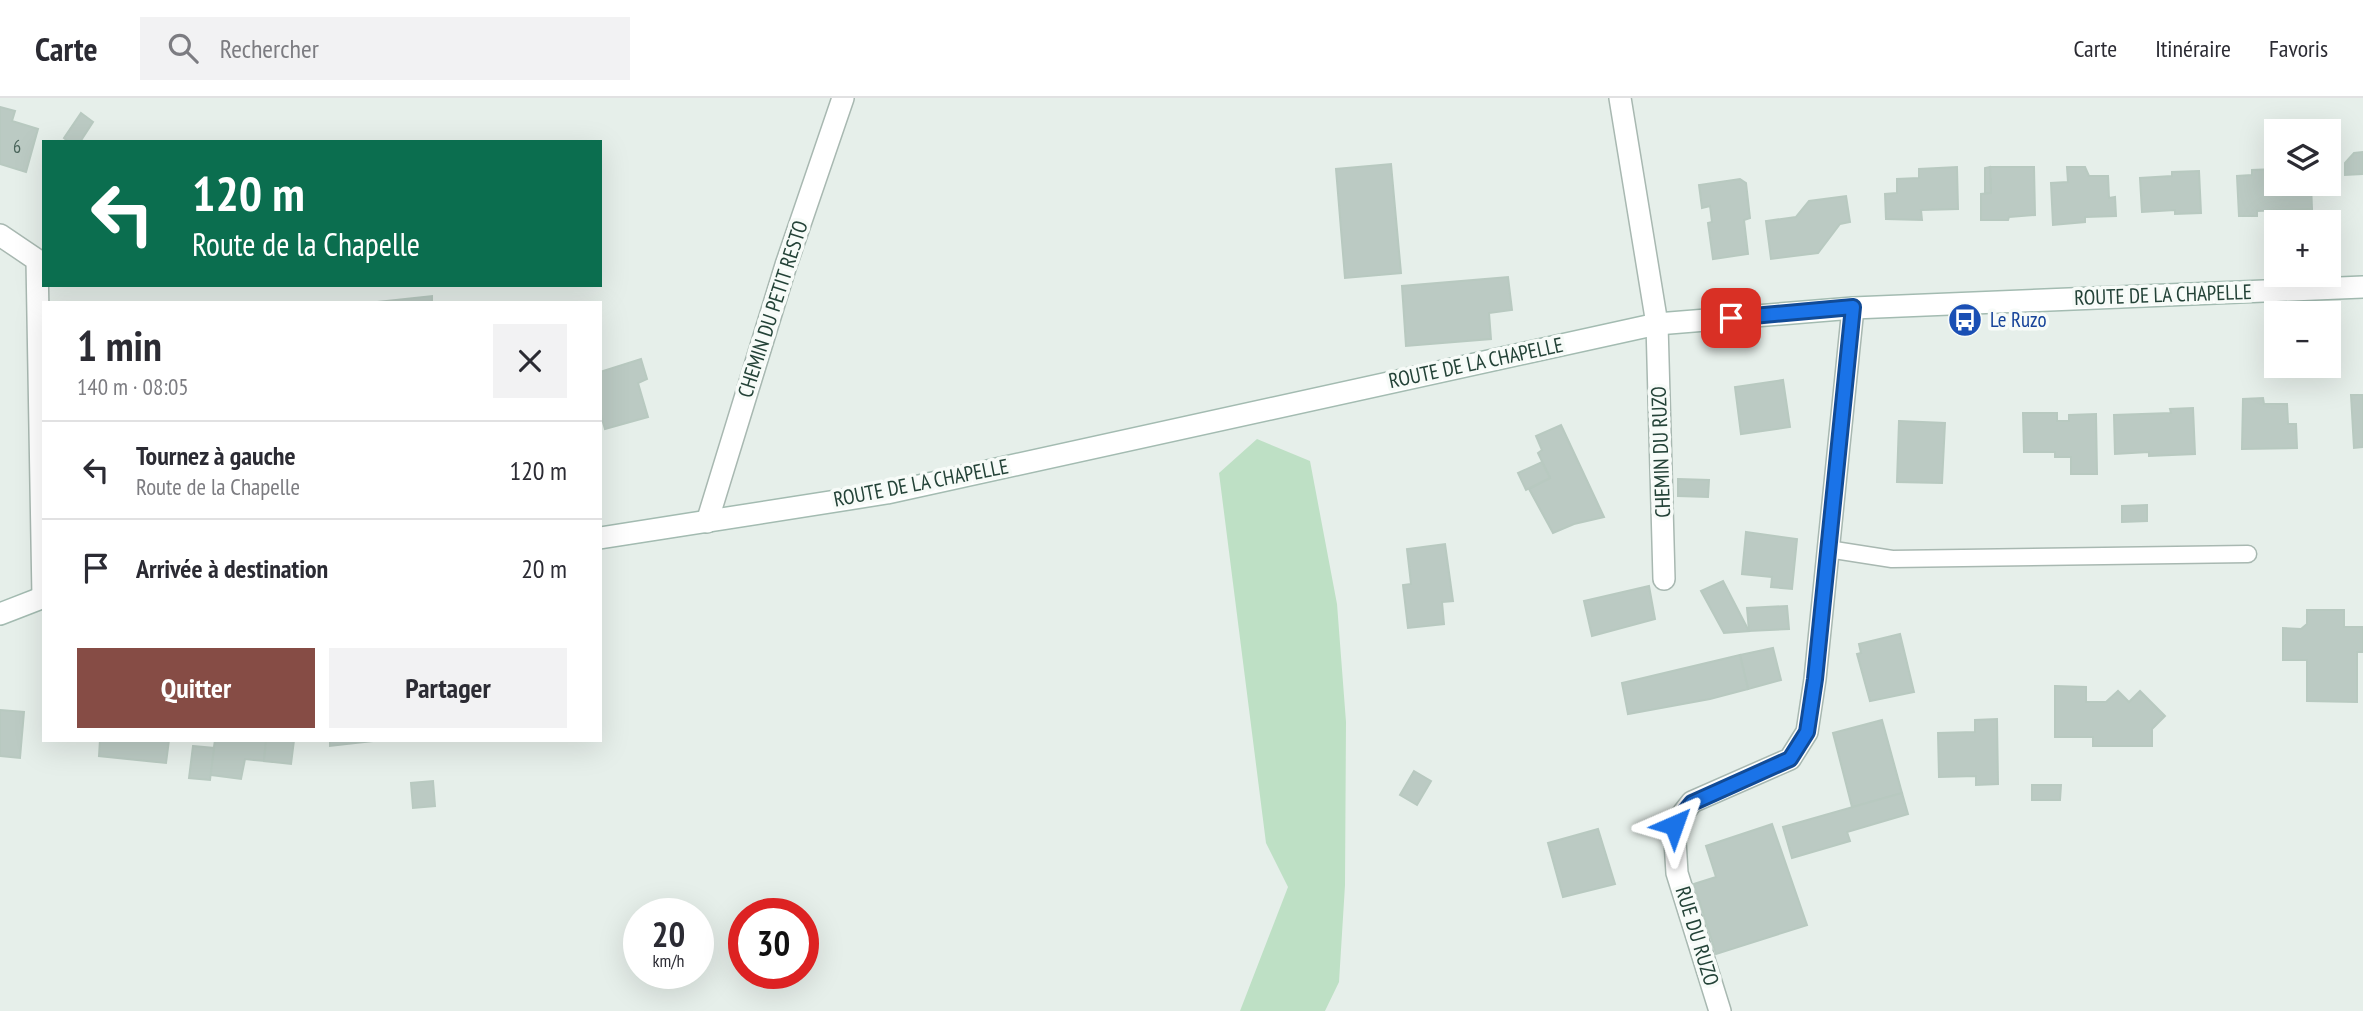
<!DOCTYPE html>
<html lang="fr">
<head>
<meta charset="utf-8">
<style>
	body { margin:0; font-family:"PT Sans Narrow",sans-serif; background:#f2f2f3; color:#2b2b33; height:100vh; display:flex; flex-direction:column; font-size:26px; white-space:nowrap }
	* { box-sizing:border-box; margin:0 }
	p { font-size:23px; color:#7c7c81 }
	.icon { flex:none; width:38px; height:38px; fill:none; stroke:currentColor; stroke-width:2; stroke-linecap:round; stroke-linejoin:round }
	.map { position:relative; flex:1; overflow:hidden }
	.side { position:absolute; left:42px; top:203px; width:560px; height:441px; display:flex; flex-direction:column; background:#fff; border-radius:0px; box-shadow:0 7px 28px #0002 }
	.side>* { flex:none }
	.top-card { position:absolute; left:42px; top:42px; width:560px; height:147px; border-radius:0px; box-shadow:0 7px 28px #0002; background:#0b6e4f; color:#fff; overflow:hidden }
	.controls { position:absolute; left:2264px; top:21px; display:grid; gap:14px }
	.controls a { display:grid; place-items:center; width:77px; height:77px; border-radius:0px; background:#fff; box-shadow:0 7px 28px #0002; font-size:35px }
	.speed { position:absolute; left:623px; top:800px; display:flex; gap:14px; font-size:35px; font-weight:700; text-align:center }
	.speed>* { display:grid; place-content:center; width:91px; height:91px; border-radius:50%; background:#fff; box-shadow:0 7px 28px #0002; line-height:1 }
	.speed small { font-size:18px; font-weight:400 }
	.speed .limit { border:10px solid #d22; background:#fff; color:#111 }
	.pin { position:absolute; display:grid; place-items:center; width:60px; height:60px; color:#fff; margin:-30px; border-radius:14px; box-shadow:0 4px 10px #0006 }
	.me { position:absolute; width:77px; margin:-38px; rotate:43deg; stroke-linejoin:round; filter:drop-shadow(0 0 5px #0008) }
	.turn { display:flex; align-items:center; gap:24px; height:147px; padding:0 35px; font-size:32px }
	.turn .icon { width:91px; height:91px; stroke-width:2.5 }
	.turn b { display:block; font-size:49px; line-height:60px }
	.round { display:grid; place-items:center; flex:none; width:74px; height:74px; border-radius:0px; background:#f2f2f3 }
	.summary { display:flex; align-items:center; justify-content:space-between; height:119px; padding:0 35px }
	h1 { font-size:42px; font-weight:700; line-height:52px }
	.primary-button { display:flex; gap:14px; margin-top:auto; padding:14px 35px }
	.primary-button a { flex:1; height:80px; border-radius:0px; background:#864c45; color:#fff; font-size:28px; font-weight:700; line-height:80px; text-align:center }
	.primary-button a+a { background:#f2f2f3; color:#2b2b33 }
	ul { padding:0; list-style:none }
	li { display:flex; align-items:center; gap:21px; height:98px; padding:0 35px; border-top:2px solid #e1e1e2 }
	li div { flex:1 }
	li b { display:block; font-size:26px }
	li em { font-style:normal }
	header { display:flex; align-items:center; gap:42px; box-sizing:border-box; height:98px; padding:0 35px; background:#fff; border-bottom:2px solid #e1e1e2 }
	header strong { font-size:33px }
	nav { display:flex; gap:38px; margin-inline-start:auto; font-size:24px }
	.search { width:490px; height:63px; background:#f2f2f3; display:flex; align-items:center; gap:18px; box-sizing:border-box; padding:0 24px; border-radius:0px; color:#7c7c81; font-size:26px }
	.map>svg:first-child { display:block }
</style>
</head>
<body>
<header>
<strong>Carte</strong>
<div class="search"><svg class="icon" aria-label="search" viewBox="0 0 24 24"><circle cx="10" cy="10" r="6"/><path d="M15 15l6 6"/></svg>Rechercher</div>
<nav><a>Carte</a><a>Itinéraire</a><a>Favoris</a></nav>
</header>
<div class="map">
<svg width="2363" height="913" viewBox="0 0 2363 913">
	<rect width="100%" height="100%" fill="#e6efea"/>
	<path fill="#bee0c5" d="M1257,341l53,22 27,143 9,118 -1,163 -6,97 -14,29h-85l48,-124 -22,-44 -47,-370z"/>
	<g fill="#bbcac3" stroke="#b8c9c0" stroke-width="2">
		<path d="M0,9l15,4 -3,10 26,8 -12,43 -26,-8z"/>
		<path d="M81,15l12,9 -13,20h-11l-5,-4z"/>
		<path d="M2363,54v22l-18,1v-12l9,-10z"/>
		<path d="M2276,63l1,23h34l1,25 -55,2v5h-18l-2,-40 15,-1v-5l24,-1z"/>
		<path d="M1391,66l10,109 -56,5 -9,-109z"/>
		<path d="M1957,69l1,42 -37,1 1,10 -36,-1 -1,-25 12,-1v-14l22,-1v-9z"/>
		<path d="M1990,69h44l1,48 -26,2 -1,3h-27v-26l10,-1z"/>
		<path d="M1990,69l1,26h-6v-25z"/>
		<path d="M2067,69h18l4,9h19l1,22 6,-1 1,19 -31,1v5l-32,3 -2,-42 17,-1z"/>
		<path d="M2199,73l2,42 -26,1v-4l-33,2 -2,-34 32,-2v-4z"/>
		<path d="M1740,81l6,4 4,35 -6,2 4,34 -35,5 -5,-36 4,-1 -2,-16 -8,2 -3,-23z"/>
		<path d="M1846,98l4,26 -10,2 -22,29 -47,6 -5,-38 30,-4 13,-16z"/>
		<path d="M1508,179l4,33 -23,3 2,26 -85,7 -4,-60z"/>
		<path d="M432,198v7h-54v-1z"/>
		<path d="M641,261l6,20 -9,4 10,34 -43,12 -5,-17v-40z"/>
		<path d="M1783,282l7,47 -49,7 -6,-47z"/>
		<path d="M2351,297h12v52l-9,1z"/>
		<path d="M2263,300l1,6h23l1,20h8l1,24 -55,1 1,-50z"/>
		<path d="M2193,310l2,46 -46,2v-4l-34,2 -1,-39 57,-2 -1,-4z"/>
		<path d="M2023,315h34v8h12v-6l27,-1 1,60h-26v-17h-16v-5h-31z"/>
		<path d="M1899,323l46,2 -3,60 -45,-1z"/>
		<path d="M1561,327l43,92 -30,7 -21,9 -24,-44 21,-11 -12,-25 4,-3 -6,-14z"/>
		<path d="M1542,364l8,16 -24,12 -8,-17z"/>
		<path d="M1678,381l31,1 -1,17 -30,-1z"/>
		<path d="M2147,407v16l-25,1v-16z"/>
		<path d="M1746,434l51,7 -5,50 -21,-2 1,-10 -30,-3z"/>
		<path d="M1445,446l8,57 -11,1 2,22 -36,4 -5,-43 8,-1 -4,-35z"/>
		<path d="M1723,483l26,50 -25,2 -23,-42z"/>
		<path d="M1649,488l6,33 -63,17 -8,-35z"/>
		<path d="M1787,508l2,23 -40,2 -2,-23z"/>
		<path d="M2307,512h37v17h19v25h-6v50l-50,-1v-41h-24v-32l18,1 6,-5z"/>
		<path d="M1900,536l14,58 -44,9 -13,-47 4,-1 -2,-9z"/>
		<path d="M1773,550l8,32 -33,9 -8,-34z"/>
		<path d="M1740,557l8,34 -38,10 -82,15 -6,-31z"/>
		<path d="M2055,588l31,1v15h20l12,-11 11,11 11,-11 25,25 -13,13v17h-59v-9h-38z"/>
		<path d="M0,612l24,2 -4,46 -20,-2z"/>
		<path d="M1997,621l1,65 -22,1v-9l-37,1 -1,-44 37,-1v-12z"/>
		<path d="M1882,622l20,73 -50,14 -19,-74z"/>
		<path d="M100,642h69l-3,23 -67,-7z"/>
		<path d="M215,642h51l-2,21 -19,-2 -4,20 -31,-4z"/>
		<path d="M266,642h28l-3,24 -27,-3z"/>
		<path d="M330,642h52l-52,6z"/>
		<path d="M193,648l21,2 -4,32 -21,-2z"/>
		<path d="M1414,673l17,10 -14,24 -17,-10z"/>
		<path d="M433,683l2,25 -22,2 -2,-25z"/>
		<path d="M2032,687h29l-1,15h-28z"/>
		<path d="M1902,695l6,21 -61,18 3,9 -58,17 -9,-31z"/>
		<path d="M1772,726l35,101 -91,29 -22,-70 22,-7 -10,-31z"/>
		<path d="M1598,731l17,55 -52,13 -15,-54z"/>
	</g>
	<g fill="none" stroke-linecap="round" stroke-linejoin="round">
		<g stroke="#a8b8b1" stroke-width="19">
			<path id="lane" d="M1828,451l64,10 356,-5"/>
		</g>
		<g stroke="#a8b8b1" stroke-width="24">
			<g id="street">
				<path d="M1620,0l37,226 7,255"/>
				<path d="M0,137l37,25 6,337"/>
				<path d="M707,424l79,-257 57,-167"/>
				<path d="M1720,913l-43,-138 -3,-48 18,-23 98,-43 17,-27 8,-53 38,-371"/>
			</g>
		</g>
		<g stroke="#a3bbb1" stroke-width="24">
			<g id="secondary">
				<path d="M600,440l287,-45 770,-169 196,-16 510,-21"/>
				<path d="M0,516l44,-17"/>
			</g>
		</g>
		<use href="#lane" stroke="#fff" stroke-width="16"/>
		<use href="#street" stroke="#fff" stroke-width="21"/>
		<use href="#secondary" stroke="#fff" stroke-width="21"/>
	</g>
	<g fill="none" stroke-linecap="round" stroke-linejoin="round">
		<g stroke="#114b97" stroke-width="18">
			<path id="route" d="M1674,727l18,-22 98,-44 17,-27 8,-53 38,-372 -122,11"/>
		</g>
		<use href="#route" stroke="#1a73e8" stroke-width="12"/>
	</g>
	<defs>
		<g id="bus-disc" transform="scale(1.75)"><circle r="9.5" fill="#1a4fb4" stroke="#f7fbf8"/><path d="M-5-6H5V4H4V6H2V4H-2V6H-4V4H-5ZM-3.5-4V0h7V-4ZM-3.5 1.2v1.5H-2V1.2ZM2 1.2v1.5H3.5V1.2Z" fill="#fff"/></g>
	</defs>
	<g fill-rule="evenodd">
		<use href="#bus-disc" x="1965" y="222"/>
	</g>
	<g text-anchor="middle" stroke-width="7" stroke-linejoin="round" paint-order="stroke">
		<g font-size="18" fill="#49645a">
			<text x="17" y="55">6</text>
		</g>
		<g font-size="21" fill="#234237" stroke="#f7fbf8">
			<text transform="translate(2163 197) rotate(-2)" y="7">ROUTE DE LA CHAPELLE</text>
			<text transform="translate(773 211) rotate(-72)" y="7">CHEMIN DU PETIT RESTO</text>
			<text transform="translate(1476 265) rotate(-12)" y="7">ROUTE DE LA CHAPELLE</text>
			<text transform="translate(1661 354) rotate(-92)" y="7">CHEMIN DU RUZO</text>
			<text transform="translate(921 385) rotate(-11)" y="7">ROUTE DE LA CHAPELLE</text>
			<text transform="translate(1697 838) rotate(73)" y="7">RUE DU RUZO</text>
		</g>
		<g font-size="21" fill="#164399" stroke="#f7fbf8" text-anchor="start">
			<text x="1990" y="229">Le Ruzo</text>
		</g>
	</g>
</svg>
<div class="controls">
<a><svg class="icon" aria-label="layers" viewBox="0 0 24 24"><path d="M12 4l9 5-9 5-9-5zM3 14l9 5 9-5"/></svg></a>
<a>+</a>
<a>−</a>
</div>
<div class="speed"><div>20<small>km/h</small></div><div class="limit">30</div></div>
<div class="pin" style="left:1731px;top:220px;background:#d93025"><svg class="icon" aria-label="arrive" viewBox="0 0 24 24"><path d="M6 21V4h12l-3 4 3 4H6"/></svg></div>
<svg class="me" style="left:1674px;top:727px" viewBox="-20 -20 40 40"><path d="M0-17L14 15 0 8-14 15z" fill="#1a73e8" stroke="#fff" stroke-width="4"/></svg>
<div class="top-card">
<div class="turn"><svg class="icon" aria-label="left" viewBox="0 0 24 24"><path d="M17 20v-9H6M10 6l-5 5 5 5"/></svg><div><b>120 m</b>Route de la Chapelle</div></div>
</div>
<section class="side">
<div class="summary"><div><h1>1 min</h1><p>140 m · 08:05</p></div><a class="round"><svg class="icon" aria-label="close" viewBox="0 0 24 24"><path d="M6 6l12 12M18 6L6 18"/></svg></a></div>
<ul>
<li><svg class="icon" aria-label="left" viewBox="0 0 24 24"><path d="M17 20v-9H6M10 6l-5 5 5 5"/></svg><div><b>Tournez à gauche</b><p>Route de la Chapelle</p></div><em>120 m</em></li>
<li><svg class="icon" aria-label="arrive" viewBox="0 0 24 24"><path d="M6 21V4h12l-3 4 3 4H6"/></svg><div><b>Arrivée à destination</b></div><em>20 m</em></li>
</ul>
<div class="primary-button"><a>Quitter</a><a>Partager</a></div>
</section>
</div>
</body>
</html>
